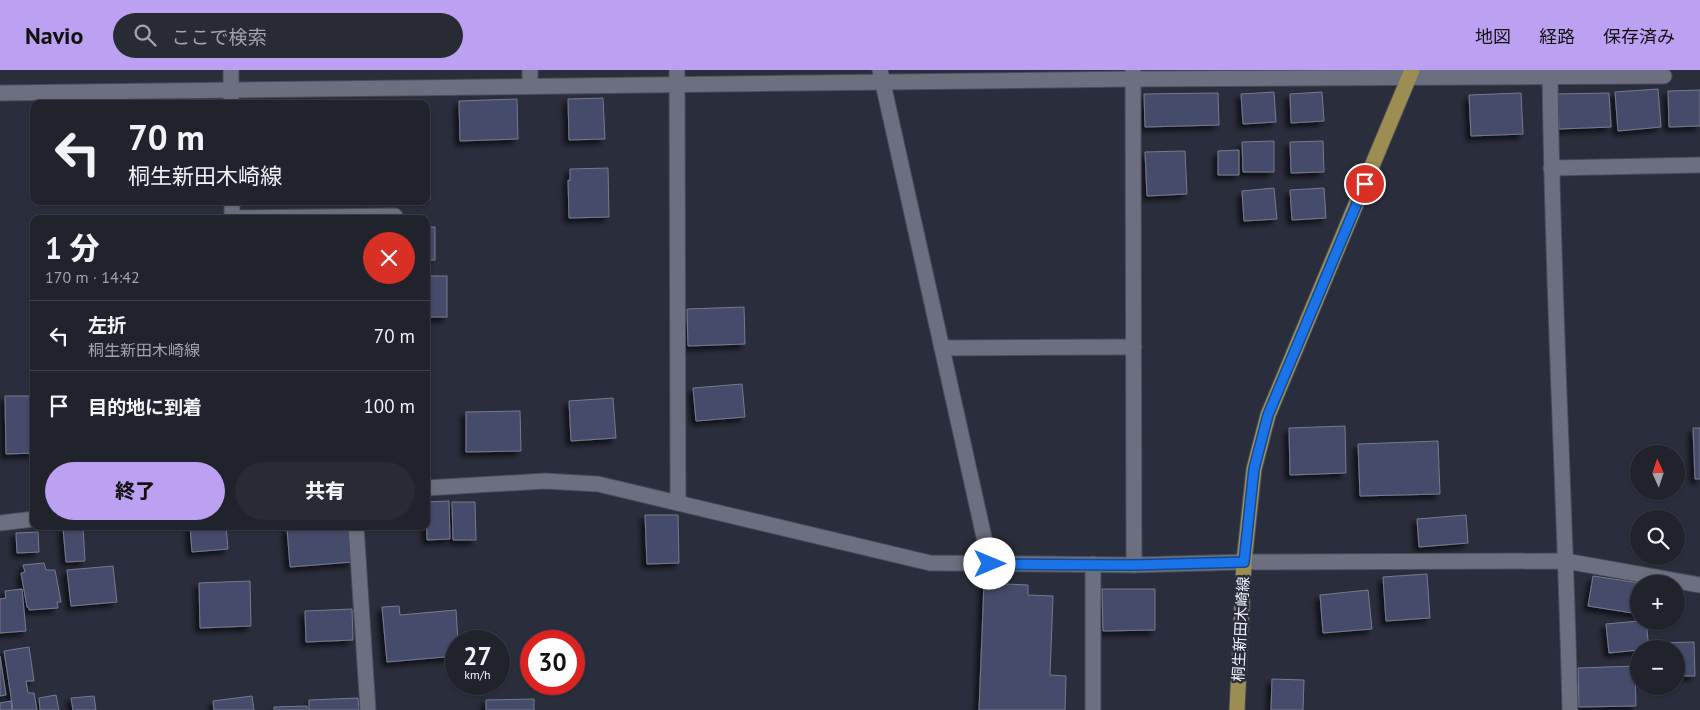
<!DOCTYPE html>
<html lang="ja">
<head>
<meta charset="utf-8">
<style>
	body { margin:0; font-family:"PT Sans","Noto Sans JP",sans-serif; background:#282a34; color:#f1f3f6; height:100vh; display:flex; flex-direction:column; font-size:19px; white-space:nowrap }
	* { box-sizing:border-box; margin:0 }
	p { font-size:16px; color:#a2a4a9 }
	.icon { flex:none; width:28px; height:28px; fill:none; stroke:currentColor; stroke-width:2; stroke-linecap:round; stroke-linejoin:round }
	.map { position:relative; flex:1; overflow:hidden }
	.sheet { position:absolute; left:30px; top:145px; width:400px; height:315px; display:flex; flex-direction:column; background:#20222c; border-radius:10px; box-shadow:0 1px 4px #0004,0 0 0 1px #3d3f48 }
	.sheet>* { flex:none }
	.guide { position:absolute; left:30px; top:30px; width:400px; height:105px; border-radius:10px; box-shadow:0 1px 4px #0004,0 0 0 1px #3d3f48; background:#20222c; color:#f1f3f6; overflow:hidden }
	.needle { width:32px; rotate:357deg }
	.fabs { position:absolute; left:1630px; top:375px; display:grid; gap:10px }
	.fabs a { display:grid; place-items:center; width:55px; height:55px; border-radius:50%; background:#20222c; box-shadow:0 1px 4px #0004,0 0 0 1px #3d3f48; font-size:25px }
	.speed { position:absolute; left:445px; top:560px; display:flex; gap:10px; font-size:25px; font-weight:700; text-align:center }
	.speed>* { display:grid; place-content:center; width:65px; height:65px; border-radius:50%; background:#20222c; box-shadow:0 1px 4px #0004,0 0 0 1px #3d3f48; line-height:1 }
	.speed small { font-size:12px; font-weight:400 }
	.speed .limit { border:8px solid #d22; background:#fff; color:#111 }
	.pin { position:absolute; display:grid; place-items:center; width:42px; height:42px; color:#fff; margin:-21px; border:2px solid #fff; border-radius:50%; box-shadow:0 1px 5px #0007 }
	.me { position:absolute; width:55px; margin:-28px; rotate:90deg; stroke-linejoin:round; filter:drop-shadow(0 0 4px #0008) }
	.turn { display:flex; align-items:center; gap:18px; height:105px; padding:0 15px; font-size:22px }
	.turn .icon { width:65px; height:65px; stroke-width:2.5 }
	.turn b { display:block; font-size:35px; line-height:42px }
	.round { display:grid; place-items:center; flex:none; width:52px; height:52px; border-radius:26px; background:#282a34 }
	.headline { display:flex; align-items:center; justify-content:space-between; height:85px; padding:0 15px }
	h1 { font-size:30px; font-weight:800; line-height:38px }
	.action { display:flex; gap:10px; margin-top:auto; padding:10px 15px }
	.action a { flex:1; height:58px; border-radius:30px; background:#bca0f2; color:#111; font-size:20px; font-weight:800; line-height:58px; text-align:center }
	.action a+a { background:#282a34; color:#f1f3f6 }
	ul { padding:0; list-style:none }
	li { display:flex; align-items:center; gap:15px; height:70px; padding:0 15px; border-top:1px solid #3d3f48 }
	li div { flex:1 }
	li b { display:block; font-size:19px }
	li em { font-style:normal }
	header { display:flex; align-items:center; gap:30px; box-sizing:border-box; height:70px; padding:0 25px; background:#bca0f2; color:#111 }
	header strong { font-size:24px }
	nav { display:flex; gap:28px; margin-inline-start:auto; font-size:18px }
	.search { width:350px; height:45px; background:#282a34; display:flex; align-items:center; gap:12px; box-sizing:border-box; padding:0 18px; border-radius:28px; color:#a2a4a9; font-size:19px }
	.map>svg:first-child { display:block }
</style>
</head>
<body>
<header>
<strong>Navio</strong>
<div class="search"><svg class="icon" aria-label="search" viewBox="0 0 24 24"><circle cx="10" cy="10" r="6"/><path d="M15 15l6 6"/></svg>ここで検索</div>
<nav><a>地図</a><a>経路</a><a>保存済み</a></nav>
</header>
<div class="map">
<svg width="1700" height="640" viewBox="0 0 1700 640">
	<defs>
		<filter id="shadow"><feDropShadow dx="-4.5" dy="4.5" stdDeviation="2.5" flood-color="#0009"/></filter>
	</defs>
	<rect width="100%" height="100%" fill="#2a2d3b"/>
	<g fill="#454b6b" stroke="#767a8a" filter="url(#shadow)">
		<path d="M1658,19l3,38 -43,4 -3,-39z"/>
		<path d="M1700,20v36l-31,1 -1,-36z"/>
		<path d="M1274,22l2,30 -33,2 -2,-30z"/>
		<path d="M1322,22l2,29 -33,2 -1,-29z"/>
		<path d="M1218,23l1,32 -74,2 -1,-33z"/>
		<path d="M1521,23l2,41 -52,2 -2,-41z"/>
		<path d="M1609,23l2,34 -52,2 -1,-35z"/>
		<path d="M603,28l2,41 -36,1 -1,-41z"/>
		<path d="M517,29l1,40 -58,2 -1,-40z"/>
		<path d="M1274,71v31h-31l-1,-30z"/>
		<path d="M1323,71l1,31 -33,1 -1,-31z"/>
		<path d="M1239,80v25h-21v-24z"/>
		<path d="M1185,81l2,43 -40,2 -2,-44z"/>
		<path d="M608,98l1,49 -40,1 -1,-38 2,1v-12z"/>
		<rect x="426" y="101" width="4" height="28"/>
		<path d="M1274,118l3,31 -33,2 -2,-30z"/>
		<path d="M1324,118l2,30 -34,2 -2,-30z"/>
		<rect x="426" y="157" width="9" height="33"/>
		<rect x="426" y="206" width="21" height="41"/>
		<path d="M744,237l1,37 -57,2 -1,-37z"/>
		<path d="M742,314l3,33 -49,4 -3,-33z"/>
		<path d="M5,326h29v57l-28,1z"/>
		<path d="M613,328l3,40 -45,3 -2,-40z"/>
		<path d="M520,341l1,40 -55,1v-40z"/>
		<path d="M1345,356l1,47 -56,2 -1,-47z"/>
		<path d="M1693,358h7v51h-5z"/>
		<path d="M1438,371l2,53 -80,2 -2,-52z"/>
		<path d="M449,431l1,38 -23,1 -1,-38z"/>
		<path d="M452,432h23l1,38h-23z"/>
		<path d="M645,445h33l1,48 -32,1z"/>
		<path d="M1466,445l2,28 -49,4 -2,-28z"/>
		<path d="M190,456h36l2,23 -36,3z"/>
		<path d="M314,456h36l2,36 -62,5 -3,-39z"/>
		<path d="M83,457l2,34 -19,1 -3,-34z"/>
		<path d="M38,462l1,20 -22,1 -1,-20z"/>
		<path d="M44,493l2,7h9l6,32h-4l1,6 -29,2v-2l-2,-1 -6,-34 4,-1 -2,-7z"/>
		<path d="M113,496l4,36 -46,4 -4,-36z"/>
		<path d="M1427,504l3,44 -44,3 -3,-44z"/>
		<path d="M1593,506l54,8h-8v30l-51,-8z"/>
		<path d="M250,511l1,45 -51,2 -1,-45z"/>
		<path d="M984,513l44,2v10l25,1 -3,79 16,1 -1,34h-86z"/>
		<path d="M22,519l4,42 -26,2v-34l6,-1 -1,-7z"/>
		<path d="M1102,519h53v41l-52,1z"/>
		<path d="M1368,520l4,39 -49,4 -3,-38z"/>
		<path d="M399,536l1,9 56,-5 2,31h-2v15l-69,6 -5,-55z"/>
		<path d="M352,539l1,31 -47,2 -1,-31z"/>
		<path d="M1639,551h7l3,28 -40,4 -3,-29z"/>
		<path d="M1694,572l1,34h-19v-27h-23v-6z"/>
		<path d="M29,577l5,34h-8l2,12h6l3,17h-24l-9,-59z"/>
		<path d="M0,586l6,39 -6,1z"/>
		<path d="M1635,596l1,40 -57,1 -1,-39z"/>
		<path d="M1272,609l32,1 -1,30h-32z"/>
		<path d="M56,625l3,15h-19l-1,-12z"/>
		<path d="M94,626l2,14h-23l-2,-12z"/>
		<path d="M252,626l2,14h-40l-1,-9z"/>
		<path d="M358,628l1,12h-50v-10z"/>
		<path d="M534,629v11h-48v-10z"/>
		<path d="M11,631l1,9h-12v-7z"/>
		<path d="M307,636v4h-33v-3z"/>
	</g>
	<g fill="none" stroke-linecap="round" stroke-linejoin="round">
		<g stroke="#494b57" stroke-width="17">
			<g id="minor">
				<path d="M231,0v34"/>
				<path d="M677,0l1,433"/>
				<path d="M880,0l110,494"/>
				<path d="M1133,0l1,495"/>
				<path d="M1550,0c2,213 15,427 20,640"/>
				<path d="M530,16v-16"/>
				<path d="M0,23l1133,-14 531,-3"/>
				<path d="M1551,98l149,-3"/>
				<path d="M232,131v18"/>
				<path d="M232,148l163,-2"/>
				<path d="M942,278l192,-1"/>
				<path d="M426,418l119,-7 53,3 332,79 204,2 110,-3 322,-1 134,24"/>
				<path d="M0,453l34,-4"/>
				<path d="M356,456l12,184"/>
				<path d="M1093,640v-146"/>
			</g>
		</g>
		<g stroke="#494b57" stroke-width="17">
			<path id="major" d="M1237,640l7,-148 10,-93 14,-54 144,-345"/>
		</g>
		<use href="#minor" stroke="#6b6f7f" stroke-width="15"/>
		<use href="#major" stroke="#9c8e52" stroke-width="15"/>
	</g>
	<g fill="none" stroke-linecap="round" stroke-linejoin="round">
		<g stroke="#114b97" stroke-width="12">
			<path id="route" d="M990,494l144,1 110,-3 10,-93 14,-54 97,-231"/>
		</g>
		<use href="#route" stroke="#1a73e8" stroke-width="9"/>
	</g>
	<g text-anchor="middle" stroke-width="5" stroke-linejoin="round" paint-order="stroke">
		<g font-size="15" fill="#f2f4fd" stroke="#2a2d3b">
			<text transform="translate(1241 559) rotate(-87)" y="5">桐生新田木崎線</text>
		</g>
	</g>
</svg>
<div class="fabs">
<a><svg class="needle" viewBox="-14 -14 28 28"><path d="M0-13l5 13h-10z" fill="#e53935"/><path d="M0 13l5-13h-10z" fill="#a2a4a9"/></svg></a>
<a><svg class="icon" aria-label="search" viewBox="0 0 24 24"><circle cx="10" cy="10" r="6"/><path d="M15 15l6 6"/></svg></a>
<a>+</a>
<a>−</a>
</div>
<div class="speed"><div>27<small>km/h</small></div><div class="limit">30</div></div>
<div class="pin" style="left:1365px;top:114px;background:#d93025"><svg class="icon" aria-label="arrive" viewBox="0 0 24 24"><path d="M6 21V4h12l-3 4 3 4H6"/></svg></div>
<svg class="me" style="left:990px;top:494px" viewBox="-20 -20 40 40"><circle r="19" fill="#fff"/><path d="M0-13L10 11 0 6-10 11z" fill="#1a73e8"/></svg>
<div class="guide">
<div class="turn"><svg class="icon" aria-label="left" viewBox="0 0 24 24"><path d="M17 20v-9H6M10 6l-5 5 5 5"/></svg><div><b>70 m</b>桐生新田木崎線</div></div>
</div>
<section class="sheet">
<div class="headline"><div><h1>1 分</h1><p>170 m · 14:42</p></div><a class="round" style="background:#d93025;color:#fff"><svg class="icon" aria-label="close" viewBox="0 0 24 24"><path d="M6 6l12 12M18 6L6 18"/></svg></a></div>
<ul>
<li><svg class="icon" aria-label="left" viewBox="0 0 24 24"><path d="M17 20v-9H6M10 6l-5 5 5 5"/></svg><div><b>左折</b><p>桐生新田木崎線</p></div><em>70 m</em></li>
<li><svg class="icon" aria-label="arrive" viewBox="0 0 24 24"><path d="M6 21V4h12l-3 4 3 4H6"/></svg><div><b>目的地に到着</b></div><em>100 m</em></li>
</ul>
<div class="action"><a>終了</a><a>共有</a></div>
</section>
</div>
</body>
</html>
